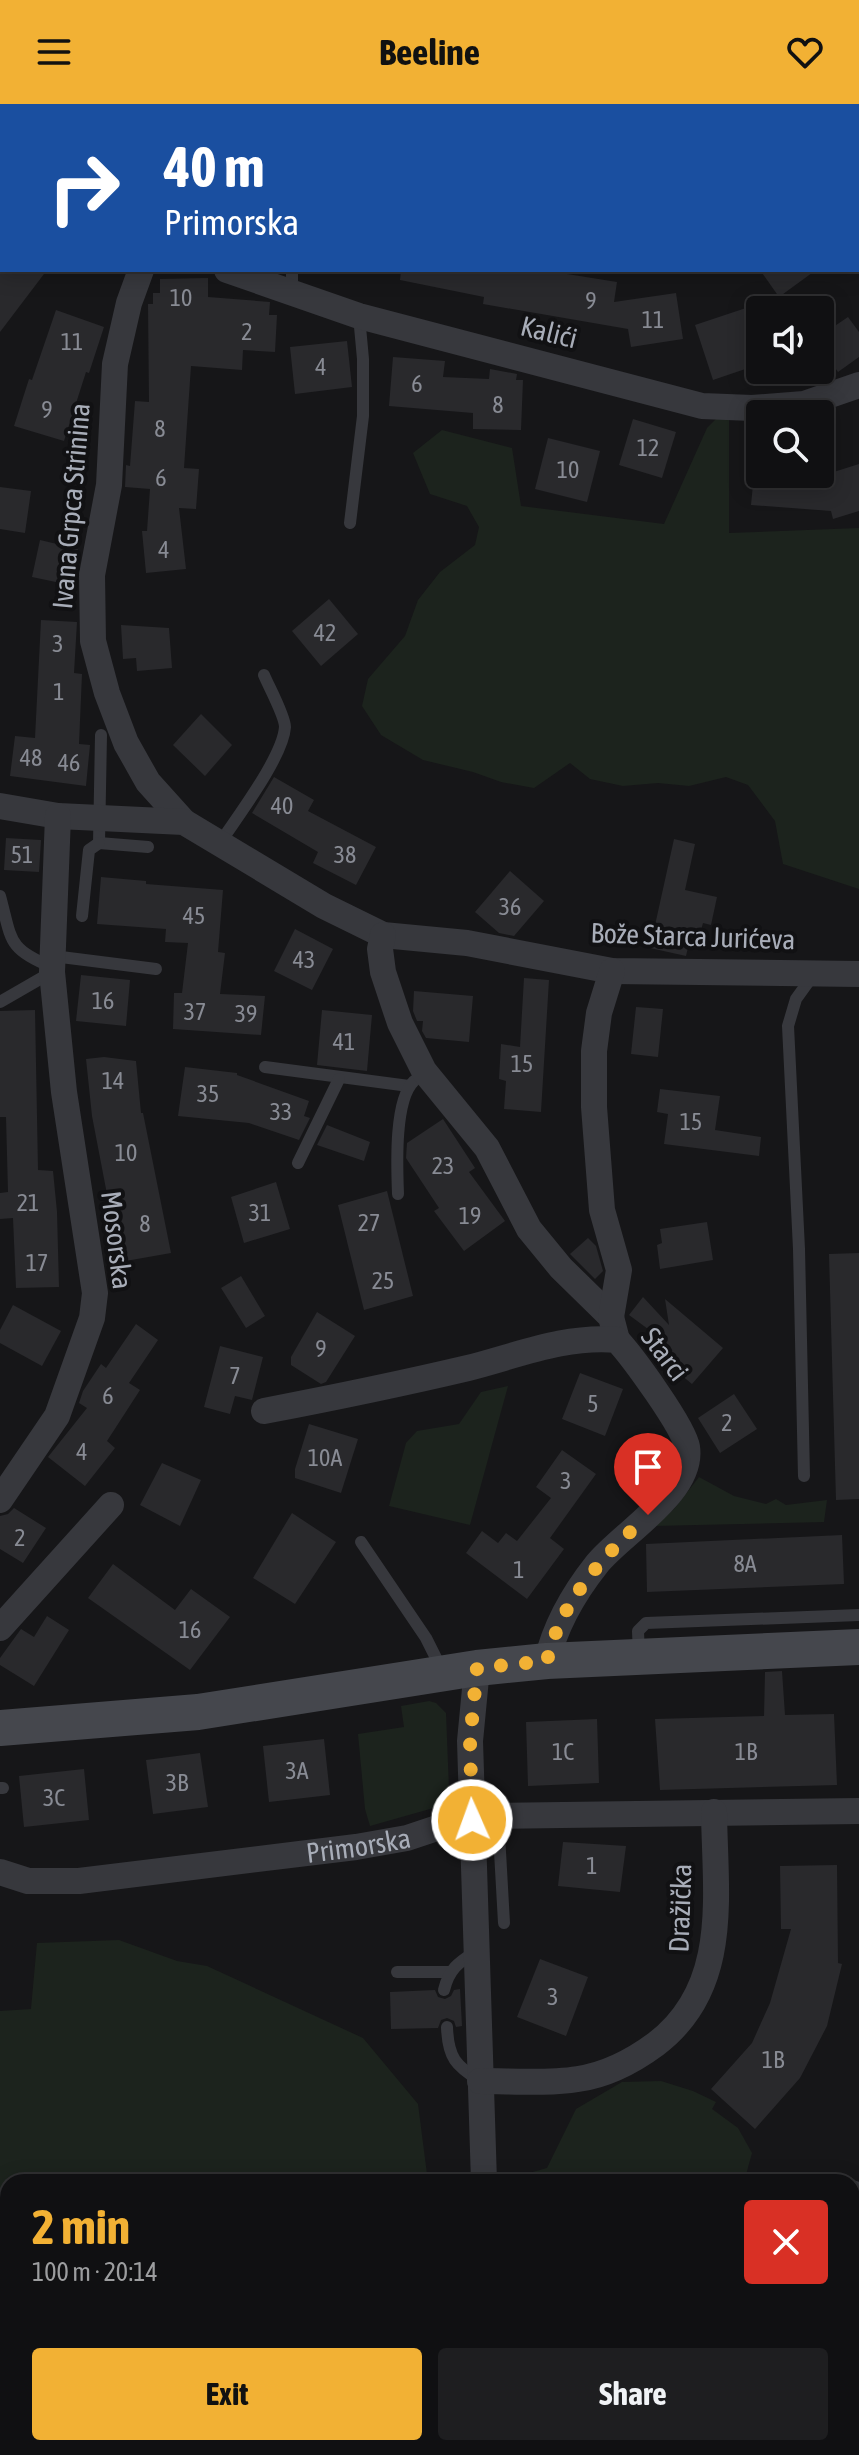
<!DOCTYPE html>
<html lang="en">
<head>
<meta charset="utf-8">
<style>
	body { margin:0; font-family:"Asap Condensed",sans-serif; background:#1e1e20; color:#f1f3f6; height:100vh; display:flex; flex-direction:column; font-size:30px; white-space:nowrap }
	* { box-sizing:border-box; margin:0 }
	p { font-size:26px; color:#9c9d9f }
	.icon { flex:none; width:44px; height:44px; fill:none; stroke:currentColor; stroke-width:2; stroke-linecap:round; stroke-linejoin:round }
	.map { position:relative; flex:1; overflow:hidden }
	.drawer { position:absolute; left:0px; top:2070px; width:860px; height:282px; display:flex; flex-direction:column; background:#101012; border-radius:24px 24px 0 0; box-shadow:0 4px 20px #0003,0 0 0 2px #303032 }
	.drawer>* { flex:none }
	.banner { position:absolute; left:0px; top:0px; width:860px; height:168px; box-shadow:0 4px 20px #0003,0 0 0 2px #303032; background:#1a4fa0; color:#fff; overflow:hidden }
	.fabs { position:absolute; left:746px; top:192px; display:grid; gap:16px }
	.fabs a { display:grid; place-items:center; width:88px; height:88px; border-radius:8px; background:#101012; box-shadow:0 4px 20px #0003,0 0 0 2px #303032; font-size:40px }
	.pin { position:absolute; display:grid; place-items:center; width:68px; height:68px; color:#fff; margin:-82px -34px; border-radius:50% 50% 50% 0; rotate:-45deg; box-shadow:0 0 8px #0007 }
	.pin .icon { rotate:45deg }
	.me { position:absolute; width:88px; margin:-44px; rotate:358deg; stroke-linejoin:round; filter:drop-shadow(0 0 6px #0008) }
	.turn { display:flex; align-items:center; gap:28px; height:168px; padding:0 32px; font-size:36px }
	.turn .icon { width:104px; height:104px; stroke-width:2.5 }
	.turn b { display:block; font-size:56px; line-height:68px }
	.round { display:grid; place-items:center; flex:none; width:84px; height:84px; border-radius:8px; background:#1e1e20 }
	.overview { display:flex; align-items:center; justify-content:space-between; height:136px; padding:0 32px }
	h1 { font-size:48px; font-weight:700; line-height:60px; color:#f2b134 }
	.cta { display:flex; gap:16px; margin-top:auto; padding:16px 32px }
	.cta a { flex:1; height:92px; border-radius:8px; background:#f2b134; color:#111; font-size:32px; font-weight:700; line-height:92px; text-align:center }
	.cta a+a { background:#1e1e20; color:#f1f3f6 }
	header { display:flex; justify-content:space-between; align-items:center; height:104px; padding:0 32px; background:#f2b134; color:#111; font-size:36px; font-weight:700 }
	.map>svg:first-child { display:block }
</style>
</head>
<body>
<header><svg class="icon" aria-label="menu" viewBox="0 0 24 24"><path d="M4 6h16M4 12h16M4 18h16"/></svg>Beeline<svg class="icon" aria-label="heart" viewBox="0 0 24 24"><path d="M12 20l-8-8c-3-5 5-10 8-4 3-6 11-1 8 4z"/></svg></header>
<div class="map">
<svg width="859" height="2351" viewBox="0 0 859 2351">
	<rect width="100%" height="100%" fill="#161618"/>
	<g fill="#1c231d">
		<path d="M729,302v127l130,-5v361l-76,-25 -8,-43 -27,-36 -22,-8 -37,9 -31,-3 -35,3 -33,-7 -20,-16 -36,25 -33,-6 -28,-10 -50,-12 -42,-25 -19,-29 6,-27 37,-43 13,-36 22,-28 35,-27 4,-18 -12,-21 -37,-12 -17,-41 29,-23 70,18 9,58 143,18 43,-96z"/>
		<path d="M508,1282l-38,139 -81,-19 17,-63 11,-12 42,-7 22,-32z"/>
		<path d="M699,1373l35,19 32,8 10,-5 10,6 41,-5 -3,22 -170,4 20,-17z"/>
		<path d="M429,1597l7,2 10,10 3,76 -5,10 -7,8 -67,19 -5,-17 -7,-75 46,-7 -3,-21z"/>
		<path d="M119,1836l58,21 30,5 156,72 55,66 10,78h-420v15l-8,3v-189l31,-2 6,-66z"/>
		<path d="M661,1977l32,10 23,11 -4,7 26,19 14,25 -8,29h-229l14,-9 18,-5 29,-59 46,-27z"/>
		<path d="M852,2328l4,1 3,22h-347v-7h340z"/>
		<path d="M222,2344h224l3,7h-229l-3,-4z"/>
	</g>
	<g fill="#29292c">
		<path d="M0,166h47l-47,62z"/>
		<path d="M401,166h141l75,12 -3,20 62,-9 7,46 -52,8 -3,-18 -145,-25 1,-7 -84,-17z"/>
		<path d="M760,166h56l-37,27z"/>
		<path d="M208,174v19l62,5 -1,13h8l-2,37 -32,-2 -1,20 -51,-4 -7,102 15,1 -3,40 -17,-1 7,61 -40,4 -4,-42h5l3,-42 -25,-2 1,-22 4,1 5,-65 14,1 -1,-98h5v-11h7v-14z"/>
		<path d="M752,202l8,24v34l-47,16 -18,-55z"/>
		<path d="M56,206l48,17 -15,46 -3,-1 -22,69 -50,-15 15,-47 3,1z"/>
		<path d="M848,213l11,15v25l-21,15 -18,-26v-10z"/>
		<path d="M347,237l5,46 -57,7 -5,-47z"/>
		<path d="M393,253l52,4 -2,16 46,2 1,-10 27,5 -1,6h7l-2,50 -48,-1v-16l-84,-7z"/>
		<path d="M633,315l43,13 -14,46 -43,-13z"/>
		<path d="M548,334l52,13 -13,51 -52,-13z"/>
		<path d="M859,360v47l-26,8 -2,-8 -80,-6 3,-31h48v8z"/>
		<path d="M0,383l31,4 -6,42 -25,-4z"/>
		<path d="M40,436l38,9 -8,36 -38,-8z"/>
		<path d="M329,495l29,35 -37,32 -29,-35z"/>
		<path d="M41,516l36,2 -3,51 8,1 -3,70 11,1 -4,41 -76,-10 5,-40 20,2z"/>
		<path d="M121,521l48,3 3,40 -35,3 -1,-13 -13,1z"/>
		<path d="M201,610l31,31 -27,31 -32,-31z"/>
		<path d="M274,673l40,23 -6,11 68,36 -20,38 -43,-22 5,-11 -66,-39z"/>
		<path d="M6,734l35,2 -2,32 -35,-2z"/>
		<path d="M674,735l21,5 -10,46 32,7 -6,28 -8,-2 -5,18 -8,-2 -4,17 -36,-8z"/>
		<path d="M510,767l34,30 -30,35 -15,-3 -24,-21z"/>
		<path d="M101,773l45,4v3l77,6 -5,62 7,1 -5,41 45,2 -4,39 -88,-6 1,-36h8l6,-50 -23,-1 1,-13 -69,-5z"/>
		<path d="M295,825l38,20 -21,41 -38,-19z"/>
		<path d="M81,871l49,5 -4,46 -50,-5z"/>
		<path d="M524,874l25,2 -8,132 -37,-3 2,-28 -7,-2 2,-35 19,3z"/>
		<path d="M414,887l59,5 -4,46 -43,-4 -4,-7 1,-10h-6l-4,-10z"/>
		<path d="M636,903l27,2 -5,48 -27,-3z"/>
		<path d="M35,906l3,160 15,1 4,41 2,75 -43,1 -3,-70 -13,1v-26l8,-1 -2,-75h-6v-106z"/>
		<path d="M322,906l50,5 -5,56 -50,-6z"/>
		<path d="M104,953l32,4 5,52h2l28,140 -51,9 -28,-146 -6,-57z"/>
		<path d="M185,963l52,6v2l72,26 -5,15 6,2 -11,22 -50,-17 -71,-7z"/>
		<path d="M660,985l60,7 -5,34 46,7 -2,19 -95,-12 4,-30 -11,-2z"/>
		<path d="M443,1015l32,49 -6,4 36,49 -41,30 -30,-40 5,-3 -33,-50 1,-15z"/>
		<path d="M327,1021l43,17 -6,19 -47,-16z"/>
		<path d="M276,1078l14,47 -46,14 -13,-46z"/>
		<path d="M387,1087l26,105 -49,14 -26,-105z"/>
		<path d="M707,1118l6,38 -53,9 -3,-24 5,-2 -2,-14z"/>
		<path d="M588,1134l8,8 7,25 -8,8 -25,-25z"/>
		<path d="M859,1149v246l-23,1 -7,-246z"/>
		<path d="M241,1172l24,40 -19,12 -25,-40z"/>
		<path d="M643,1193l26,28 -4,-26 58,49 -31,36 -35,-29 10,-12 -38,-28z"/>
		<path d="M13,1201l48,26 -19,35 -42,-23v-13z"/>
		<path d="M317,1208l38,24 -29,46 -5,2 -30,-19v-8z"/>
		<path d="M136,1220l22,16 -29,43 11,7 -33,51 8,7 -30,38 -37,-29 39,-49 -8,-5 4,-12 18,-27 5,4z"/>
		<path d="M220,1242l43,11 -11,43 -17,-4 -5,18 -26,-7z"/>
		<path d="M580,1269l43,16 -18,47 -43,-17z"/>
		<path d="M734,1290l23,35 -37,24 -22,-35z"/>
		<path d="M309,1320l49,15 -17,54 -46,-15v-9z"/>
		<path d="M562,1346l34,24 -46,64 14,11 -37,50 -61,-46 16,-22 16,12 8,-10 11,8 34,-43 -15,-11z"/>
		<path d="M162,1359l39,17 -21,46 -40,-21z"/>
		<path d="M14,1404l32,20 -23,35 -23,-14v-33l8,-2z"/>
		<path d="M292,1409l44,29 -41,62 -42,-26z"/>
		<path d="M842,1431l2,49 -197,8 -1,-48z"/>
		<path d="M113,1460l62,46 16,-21 39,28 -40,53 -102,-72z"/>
		<path d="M47,1512l22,14 -35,56 -34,-21v-7l21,-29 13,8z"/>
		<path d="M782,1567l3,44 49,-1 3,71 -177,5 -5,-71 109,-3 1,-44z"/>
		<path d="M597,1615l2,64 -71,3 -2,-64z"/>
		<path d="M324,1635l6,56 -61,7 -6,-56z"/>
		<path d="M200,1649l8,54 -55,7 -7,-54z"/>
		<path d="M84,1665l5,51 -65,7 -5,-51z"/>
		<path d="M563,1738l63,4 -6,46 -62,-6z"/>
		<path d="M837,1761l1,98 4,1 -15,62 -27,52 -45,51 -44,-40 41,-46 18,-40 21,-74h-10l-1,-63z"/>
		<path d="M540,1855l48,18 -22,59 -49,-19z"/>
		<path d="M460,1885l2,37 -6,1 -2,-6 -7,-3 -6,2 -3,8 -47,1 -1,-37 45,-2 3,7 7,2 6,-3 3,-6z"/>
	</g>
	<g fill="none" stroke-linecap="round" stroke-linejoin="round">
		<g stroke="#37383d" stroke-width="12">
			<path d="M352,0v2"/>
			<path d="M292,166v21"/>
			<path d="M350,419l13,-107v-57l-4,-43"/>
			<path d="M101,631l-2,108 49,4"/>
			<path d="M220,739c17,-26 63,-86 65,-116 0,-11 -16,-40 -21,-52"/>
			<path d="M0,792c12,44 7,53 52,71"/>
			<path d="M82,812l7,-66 10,-7"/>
			<path d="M53,852l103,13"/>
			<path d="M0,898l52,-30"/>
			<path d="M265,963l144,19"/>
			<path d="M298,1059l41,-84"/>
			<path d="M398,1090c-1,-27 -4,-94 16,-113"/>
			<path d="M804,1372l-5,-227 -11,-223 8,-27 18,-25"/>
			<path d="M361,1438l65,96 16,32"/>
			<path d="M639,1552l-1,-25 8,-8 213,-8"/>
			<path d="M0,1684h3"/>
			<path d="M498,1712l6,107"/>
			<path d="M397,1868h52"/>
			<path d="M444,1886c5,-21 14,-27 32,-39"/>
			<path d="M447,1923c1,31 9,39 33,54"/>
			<path d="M832,2076l6,2"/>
			<path d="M852,2082l7,2"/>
		</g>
		<g stroke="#37383d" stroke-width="26">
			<path d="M154,0l2,2"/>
			<path d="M229,2l4,-2"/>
			<path d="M858,89l1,1"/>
			<path d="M0,119l2,-1"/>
			<path d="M141,166l-12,33 -14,61 -6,121 -17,90 1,66 14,52 19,50 22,39 36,40"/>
			<path d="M227,166l132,46 343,90 50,2 52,-4 55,-19"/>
			<path d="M0,702l58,10 126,6 140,84 59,29 84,8 145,28 247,3"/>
			<path d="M383,831l-3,14 3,23 17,51 24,48 63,77 42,81 32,39 50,49 6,23"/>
			<path d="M611,1213l8,-47 -17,-60 -8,-103v-56l5,-38 13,-42"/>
			<path d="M264,1307c68,-13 136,-27 204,-43 48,-12 98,-33 149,-28 15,16 67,87 70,107 7,45 -65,86 -90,117 -23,29 -42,62 -50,97"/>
			<path d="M0,1396l57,-84 35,-98 3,-25 -31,-201 -12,-120 6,-156"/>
			<path d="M0,1524l111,-123"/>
			<path d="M477,1564l-7,73 14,441"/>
			<path id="s1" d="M0,1768l28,9h51l277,-34 51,-9 33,-11 58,-11 361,-5"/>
			<path d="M480,1977c32,0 67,3 98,-2 28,-4 55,-18 78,-35 75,-57 59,-149 58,-232"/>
			<path d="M852,2275l7,-15"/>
			<path d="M0,2337l8,-2"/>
			<path d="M492,2344v7"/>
		</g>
		<path stroke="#45474d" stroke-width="36" d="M0,1624l198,-16 279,-44 70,-7 312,-14"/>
	</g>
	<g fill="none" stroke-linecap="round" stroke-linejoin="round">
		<path stroke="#f2b134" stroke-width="14" stroke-dasharray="0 25.2" d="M472,1716l-2,-79 7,-73 70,-7c14,-61 56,-104 101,-146"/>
	</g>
	<g text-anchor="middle" stroke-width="8" stroke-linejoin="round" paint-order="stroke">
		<g font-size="24" fill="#888b94">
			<text x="181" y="202">10</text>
			<text x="591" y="205">9</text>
			<text x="653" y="224">11</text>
			<text x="247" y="236">2</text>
			<text x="72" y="246">11</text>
			<text x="321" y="271">4</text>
			<text x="417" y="288">6</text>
			<text x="498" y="309">8</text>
			<text x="47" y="314">9</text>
			<text x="160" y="333">8</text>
			<text x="648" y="352">12</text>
			<text x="568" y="374">10</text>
			<text x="161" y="382">6</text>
			<text x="164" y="454">4</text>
			<text x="325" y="537">42</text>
			<text x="58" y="548">3</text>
			<text x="59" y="596">1</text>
			<text x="31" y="662">48</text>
			<text x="69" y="667">46</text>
			<text x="282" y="710">40</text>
			<text x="22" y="759">51</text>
			<text x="345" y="759">38</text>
			<text x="510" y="811">36</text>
			<text x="194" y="820">45</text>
			<text x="304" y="864">43</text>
			<text x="103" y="905">16</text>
			<text x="195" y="916">37</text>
			<text x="246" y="918">39</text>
			<text x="344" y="946">41</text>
			<text x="522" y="968">15</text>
			<text x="113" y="985">14</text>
			<text x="208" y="998">35</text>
			<text x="281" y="1016">33</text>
			<text x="691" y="1026">15</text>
			<text x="126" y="1057">10</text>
			<text x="443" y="1070">23</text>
			<text x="28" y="1107">21</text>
			<text x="260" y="1117">31</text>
			<text x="470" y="1120">19</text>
			<text x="369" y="1127">27</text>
			<text x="145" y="1128">8</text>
			<text x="37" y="1167">17</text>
			<text x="383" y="1185">25</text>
			<text x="321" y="1253">9</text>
			<text x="235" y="1280">7</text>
			<text x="108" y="1300">6</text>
			<text x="593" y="1308">5</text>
			<text x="727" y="1327">2</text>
			<text x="82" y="1356">4</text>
			<text x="325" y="1362">10A</text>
			<text x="566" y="1385">3</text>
			<text x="20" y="1442">2</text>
			<text x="745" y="1468">8A</text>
			<text x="519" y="1474">1</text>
			<text x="190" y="1534">16</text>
			<text x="563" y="1656">1C</text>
			<text x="746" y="1656">1B</text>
			<text x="297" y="1675">3A</text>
			<text x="177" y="1687">3B</text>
			<text x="54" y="1702">3C</text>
			<text x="592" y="1770">1</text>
			<text x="553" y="1901">3</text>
			<text x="773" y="1964">1B</text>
		</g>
		<g font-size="28" fill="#a8adb8" stroke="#111113">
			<text transform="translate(549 228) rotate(14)" y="10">Kalići</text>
			<text transform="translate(71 402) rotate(-85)" y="10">Ivana Grpca Strinina</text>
			<text transform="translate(693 832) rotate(2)" y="10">Bože Starca Jurićeva</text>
			<text transform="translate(117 1136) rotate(83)" y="10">Mosorska</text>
			<text transform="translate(665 1250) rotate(53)" y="10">Starci</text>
			<text dy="10" stroke="none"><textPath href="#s1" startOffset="362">Primorska</textPath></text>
			<text transform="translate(680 1804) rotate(-88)" y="10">Dražička</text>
		</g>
	</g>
</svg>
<div class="fabs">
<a><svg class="icon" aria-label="sound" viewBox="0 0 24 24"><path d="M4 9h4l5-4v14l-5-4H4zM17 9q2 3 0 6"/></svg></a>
<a><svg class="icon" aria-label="search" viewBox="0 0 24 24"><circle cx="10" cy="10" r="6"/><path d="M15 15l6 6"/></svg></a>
</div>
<div class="pin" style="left:648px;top:1411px;background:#d93025"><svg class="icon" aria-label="arrive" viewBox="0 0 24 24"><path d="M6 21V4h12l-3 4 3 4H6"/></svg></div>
<svg class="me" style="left:472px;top:1716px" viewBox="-20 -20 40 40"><circle r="17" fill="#f2b134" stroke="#fff" stroke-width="3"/><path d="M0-11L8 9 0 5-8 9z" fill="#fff"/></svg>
<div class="banner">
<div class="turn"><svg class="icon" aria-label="right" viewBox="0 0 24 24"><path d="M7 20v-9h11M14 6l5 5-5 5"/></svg><div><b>40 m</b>Primorska</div></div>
</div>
<section class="drawer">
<div class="overview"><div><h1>2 min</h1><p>100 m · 20:14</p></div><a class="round" style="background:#d93025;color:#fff"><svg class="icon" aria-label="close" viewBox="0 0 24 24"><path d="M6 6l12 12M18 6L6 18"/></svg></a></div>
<div class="cta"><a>Exit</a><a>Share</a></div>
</section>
</div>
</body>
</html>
